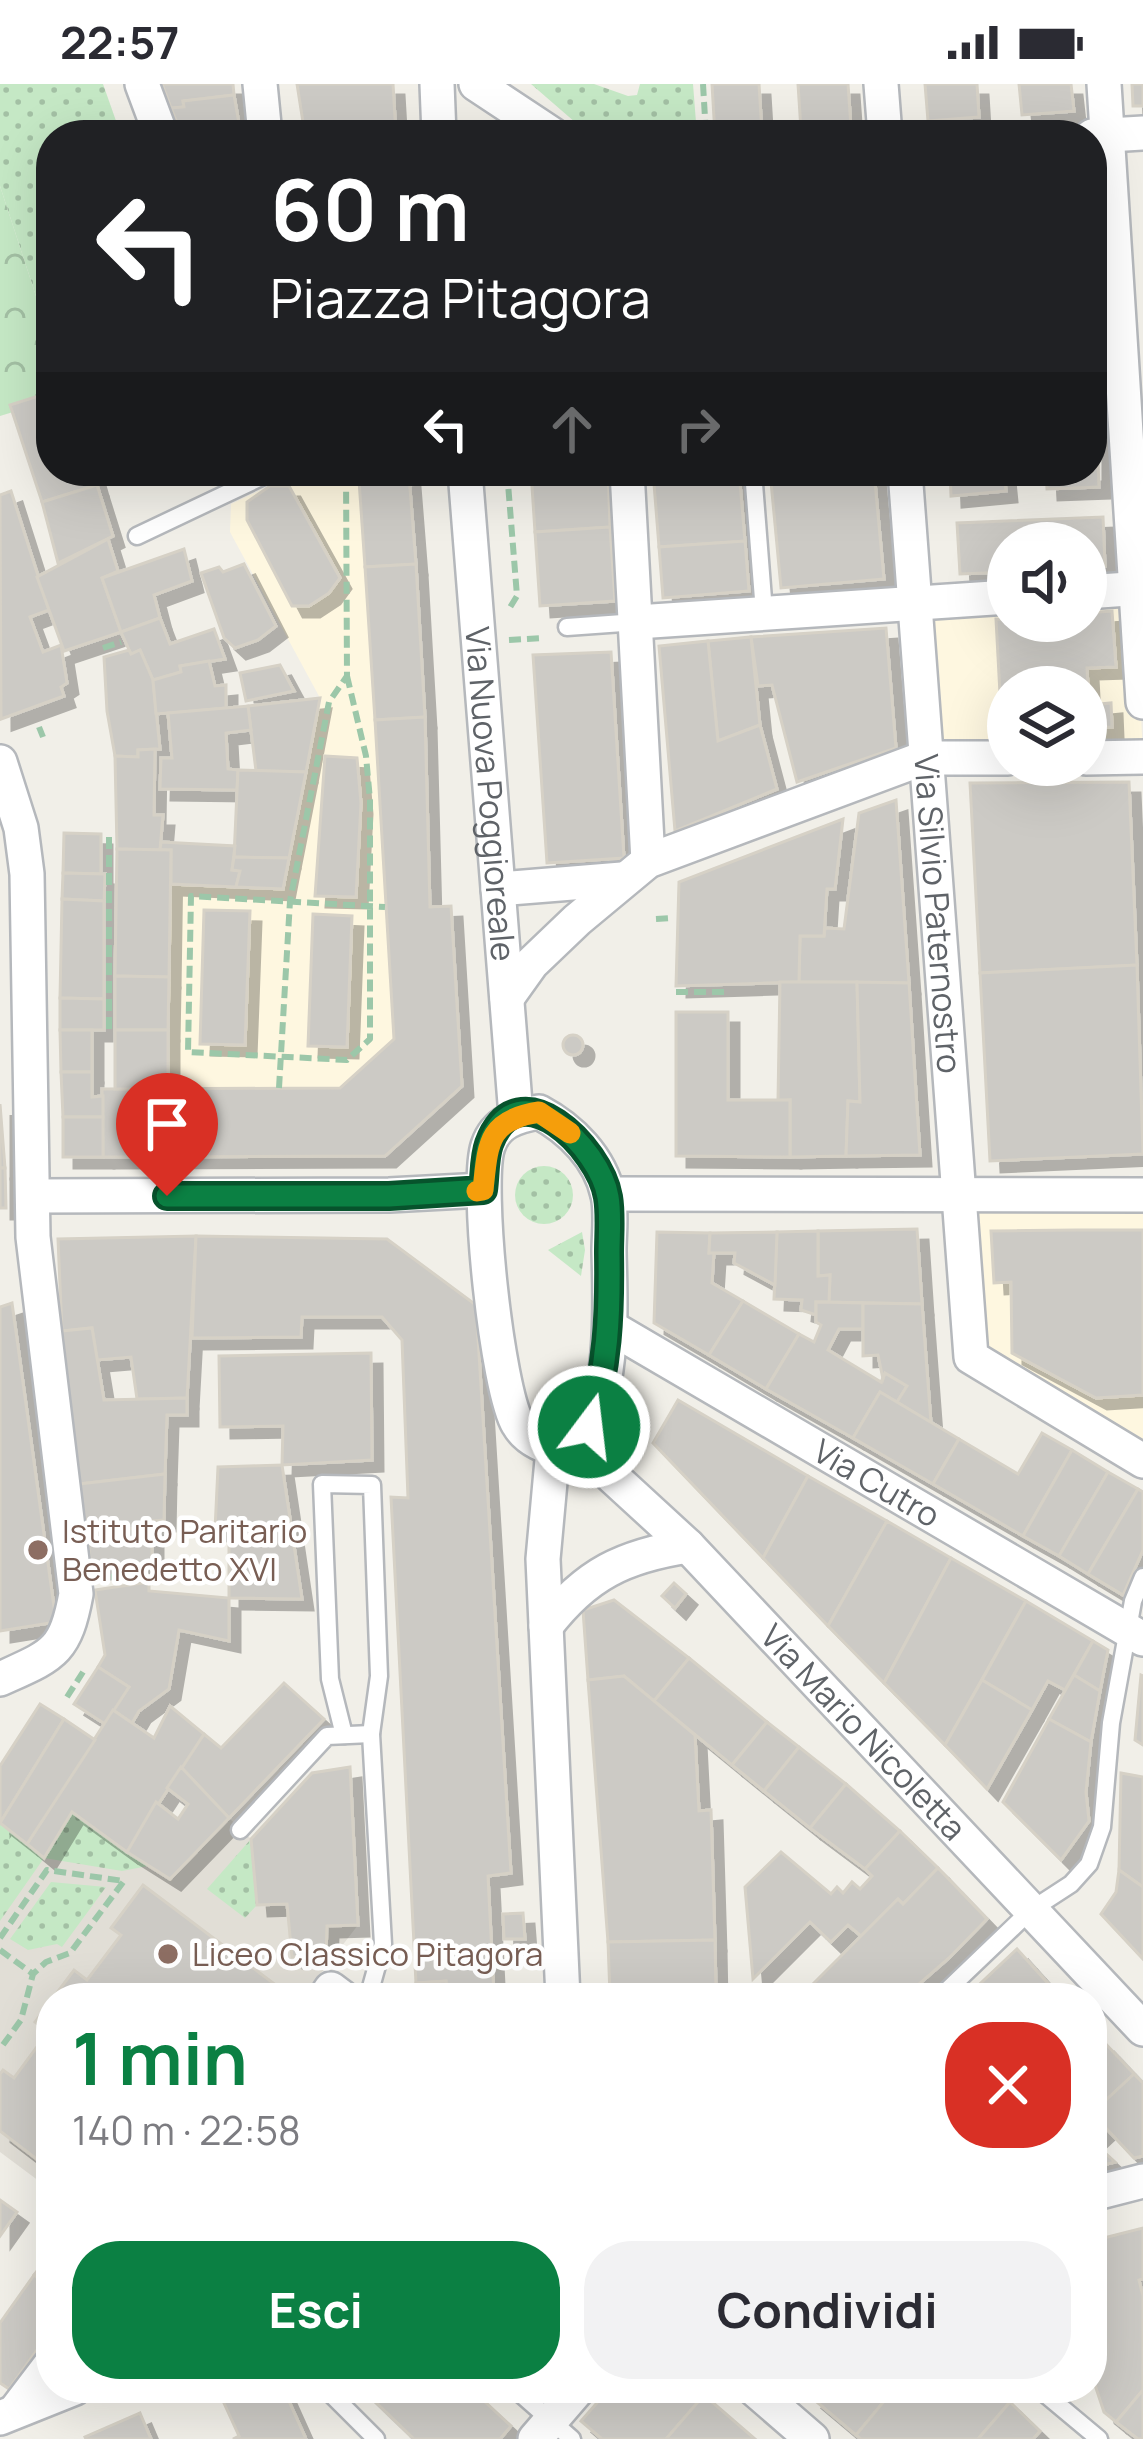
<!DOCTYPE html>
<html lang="it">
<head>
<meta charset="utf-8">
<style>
	body { margin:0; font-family:Manrope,sans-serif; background:#f2f2f3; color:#2b2b33; height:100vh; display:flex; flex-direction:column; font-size:45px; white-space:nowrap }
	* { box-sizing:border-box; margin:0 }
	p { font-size:39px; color:#7c7c81 }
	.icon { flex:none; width:66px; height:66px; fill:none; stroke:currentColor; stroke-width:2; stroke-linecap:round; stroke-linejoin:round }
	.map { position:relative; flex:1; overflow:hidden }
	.side { position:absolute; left:36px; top:1899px; width:1071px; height:420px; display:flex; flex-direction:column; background:#fff; border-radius:48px; box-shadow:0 12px 48px #0002 }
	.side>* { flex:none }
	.banner { position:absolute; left:36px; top:36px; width:1071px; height:366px; border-radius:48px; box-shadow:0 12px 48px #0002; background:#202124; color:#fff; overflow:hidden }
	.buttons { position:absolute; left:987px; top:438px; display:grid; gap:24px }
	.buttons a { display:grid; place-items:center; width:120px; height:120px; border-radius:50%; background:#fff; box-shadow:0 12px 48px #0002; font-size:60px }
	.pin { position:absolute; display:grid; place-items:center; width:102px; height:102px; color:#fff; margin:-123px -51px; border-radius:50% 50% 50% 0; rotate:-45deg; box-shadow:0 0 12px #0007 }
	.pin .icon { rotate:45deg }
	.me { position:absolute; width:132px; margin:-66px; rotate:15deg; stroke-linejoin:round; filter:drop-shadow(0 0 9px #0008) }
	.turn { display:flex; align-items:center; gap:42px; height:252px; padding:0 36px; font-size:54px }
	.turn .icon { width:156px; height:156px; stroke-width:2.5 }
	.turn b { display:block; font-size:84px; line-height:102px }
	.lanes { display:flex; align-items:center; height:114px; padding:0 36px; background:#0003; justify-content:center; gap:60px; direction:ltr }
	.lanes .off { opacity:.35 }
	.round { display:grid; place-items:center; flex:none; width:126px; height:126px; border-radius:48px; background:#f2f2f3 }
	.summary { display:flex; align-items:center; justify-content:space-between; height:204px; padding:0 36px }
	h1 { font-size:72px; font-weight:700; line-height:90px; color:#0b8043 }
	.action { display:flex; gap:24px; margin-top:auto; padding:24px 36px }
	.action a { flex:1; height:138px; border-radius:48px; background:#0b8043; color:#fff; font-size:48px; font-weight:700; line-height:138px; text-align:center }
	.action a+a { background:#f2f2f3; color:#2b2b33 }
	.status { display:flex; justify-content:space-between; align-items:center; height:84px; padding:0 60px; background:#fff; direction:ltr }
	.status svg { height:33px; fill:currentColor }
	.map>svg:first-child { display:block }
</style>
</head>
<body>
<div class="status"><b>22:57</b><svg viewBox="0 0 49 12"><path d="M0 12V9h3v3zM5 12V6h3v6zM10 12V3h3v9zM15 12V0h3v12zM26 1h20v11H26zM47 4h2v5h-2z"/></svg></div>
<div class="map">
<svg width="1143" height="2355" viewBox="0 0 1143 2355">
	<defs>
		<pattern id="grass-dots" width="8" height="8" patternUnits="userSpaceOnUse" patternTransform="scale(3)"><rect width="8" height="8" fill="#c5e8c5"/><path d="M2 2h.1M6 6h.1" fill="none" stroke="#a3c0a4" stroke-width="1.8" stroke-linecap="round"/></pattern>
		<pattern id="forest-crowns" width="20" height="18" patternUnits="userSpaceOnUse" patternTransform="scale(3)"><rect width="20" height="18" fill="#c5e8c5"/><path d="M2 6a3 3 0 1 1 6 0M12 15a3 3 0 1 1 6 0" fill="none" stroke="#a3c0a4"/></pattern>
		<filter id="shadow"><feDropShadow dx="11" dy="11" stdDeviation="0" flood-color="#0004"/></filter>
	</defs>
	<rect width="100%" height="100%" fill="#f1efe8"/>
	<g fill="#fef7e0">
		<path d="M359,396l35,559 -54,49 -171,1 2,-205 112,5 37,-191 -90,-166 1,-28 45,-21z"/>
		<path d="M1135,504l8,169 -57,1v-71h-78v71h-84l-11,-155 95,-6v24h78v-29z"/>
		<path d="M959,1111h184v266l-172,-104z"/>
	</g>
	<path fill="#e1ded6" d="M350,1683l8,158 -56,73h-251v192l-51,-38v-329l44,34 28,-45 98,67 59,-61 22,21 61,-66z"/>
	<g fill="url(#grass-dots)">
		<path d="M0,0h103l18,51h-70v207l-51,-156z"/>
		<path d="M531,0h63l34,12 9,-1 3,-11h53l4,51 -101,-2 -20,-10z"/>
		<circle cx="544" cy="1111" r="29"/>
		<path d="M582,1148l3,18 -4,26 -33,-26z"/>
		<path d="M72,1728l76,54 -26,5 -78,-13 -44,63v-98l44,34z"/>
		<path d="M251,1755l6,66 -12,13 -38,-29z"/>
		<path d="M51,1798l55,5 -44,60 -5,-3 -29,6 -18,-11z"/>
	</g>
	<path fill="url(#forest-crowns)" d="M0,102l51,156v50l-40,12 2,8 -13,4z"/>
	<g fill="#cccac5" stroke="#d6d1c6" stroke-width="3" filter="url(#shadow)">
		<path d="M162,0h71l1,11 -51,6 1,6 -13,1z"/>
		<path d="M297,0h96l3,51h-91z"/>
		<path d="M712,0h47l3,49 -47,2z"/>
		<path d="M798,0h50l3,43 -50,3z"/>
		<path d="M925,0h52l2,33 -51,4z"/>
		<path d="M1019,0h52l3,27 -52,4z"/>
		<path d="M1132,0h11v22h-10z"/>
		<path d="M234,11l7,40h-59l-11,-27 13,-1 -1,-6z"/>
		<path d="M51,308v79h42l4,14 -55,17 -32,-97z"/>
		<path d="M1092,328h4l3,75 -52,2 -1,-18h46z"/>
		<path d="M531,387h77l2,56 -75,5z"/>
		<path d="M653,387h86l6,70 -86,6z"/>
		<path d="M770,387h104l10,108 -103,9z"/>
		<path d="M950,387h54l2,20 -55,5z"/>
		<path d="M409,392l7,88 -51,3 -6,-87z"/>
		<path d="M97,401l16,51 -55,27 -16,-61z"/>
		<path d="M270,402h19l51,92 -11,15 -20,13h-17l-45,-86v-18z"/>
		<path d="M11,407l38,119 -19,7 13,35 18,-7 6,38 -6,4 3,9 -63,23 -1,-224z"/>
		<path d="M1103,433l2,49 -19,1v-24h-78v29l-48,2 -3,-51z"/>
		<path d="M610,443l5,74 -75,5 -5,-74z"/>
		<path d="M108,455l10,32 -16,7 19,54 -57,19 -27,-74z"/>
		<path d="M745,457l4,50 -86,7 -4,-51z"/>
		<path d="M184,465l8,32 -38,14 6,23 -39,14 -19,-54z"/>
		<path d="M244,480l32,62 -18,14 -23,8 -11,-10 -23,-65 18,-6 4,5z"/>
		<path d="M416,480l9,153 -50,3 -10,-153z"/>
		<path d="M1112,527l4,56 -29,1 2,37 22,-2 1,24 -26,1v-41h-78v44h-6l-6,-112 90,2v-8z"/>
		<path d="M160,534l10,26 44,-15 11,30 -45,7 1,6 -28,8 -13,-30 -9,4 -10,-22z"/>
		<path d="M886,544l10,120 -99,34 -25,-97 -14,1 -7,-49z"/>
		<path d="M751,553l9,88 -42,16 -10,-100z"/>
		<path d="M708,557l10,100 42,-16 17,64 -102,42 -16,-185z"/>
		<path d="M129,566l2,4 9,-4 13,30 7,69 -22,1v7l-23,-1 -8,-45 -3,-54z"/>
		<path d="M611,568l13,206 -77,5 -14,-208z"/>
		<path d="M209,577l6,25 11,-1v23l-70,6 -3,-34 28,-8 -1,-6z"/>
		<path d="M280,581l14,26 -48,10 -6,-28z"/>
		<path d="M320,614l-14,74 -50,-1 -8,-65z"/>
		<path d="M248,622l3,24 -25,3 2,36 10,1 -1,20 -77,-1 1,-31h11l-4,-45z"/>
		<path d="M425,633l5,190 21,-1 11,180 -77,70 -282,1 -1,-68 238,-1 54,-49 -19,-319z"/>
		<path d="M155,665l-1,66h9l-3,35 -43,-1 -2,-93 23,1v-7z"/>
		<path d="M325,672l32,2 4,45 -5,94 -41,-1z"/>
		<path d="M238,686l68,2 -17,86 -55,-1z"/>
		<path d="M1129,698l8,183 -157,8 -10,-190z"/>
		<path d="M896,716l13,183 -110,-1 1,-46h24l1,-8 19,1 15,-116z"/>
		<path d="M843,735l-8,70h-8l-3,47h-24l-1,46 -123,4 3,-104z"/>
		<path d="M64,749l37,1v40l-38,-1z"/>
		<path d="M161,758l74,4 -3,24 8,1 -4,16 -65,-3v-34h-11z"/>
		<path d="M117,765l54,1 -2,127 -54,-1z"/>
		<path d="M234,773l55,1 -6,31 -47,-2 4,-16 -8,-1z"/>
		<path d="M63,789l42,1 -1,27 -42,-2z"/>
		<path d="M62,815l42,2v98l-44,-1z"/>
		<path d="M204,826l46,1 -5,134 -45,-1z"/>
		<path d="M313,830l39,2 -5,131 -39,-1z"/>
		<path d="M1137,881l6,189 -153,7 -10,-188z"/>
		<path d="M115,892l54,1 -1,53h-53z"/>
		<path d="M780,898h77l3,120 -12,-1 -2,55 -56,1v-57l-12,1z"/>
		<path d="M857,898l52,1 11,172 -74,1 2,-55 12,1z"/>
		<path d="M60,914l44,1v31h-44z"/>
		<path d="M676,928h52v88h62v57l-114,-1z"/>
		<path d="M60,946h32v42h-31z"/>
		<rect x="115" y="946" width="53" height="59"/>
		<circle cx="573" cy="961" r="10"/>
		<path d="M61,988h31v25l11,-1v21h-40z"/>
		<path d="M0,1020l5,64h-5z"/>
		<rect x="63" y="1033" width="40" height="40"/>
		<path d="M0,1084h5l1,40h-6z"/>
		<path d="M917,1145l5,75 -93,-2 1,-27 -12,1v-45z"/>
		<path d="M1077,1146h66v165l-47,3 -84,-45 -1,-71 -17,1 -3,-52z"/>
		<path d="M818,1147v45l12,-1 -1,27h-13v13l-15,-5 1,-10 -28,-1 3,-67z"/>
		<path d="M657,1148l53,1 -1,20 5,-1 -2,31 31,18 -34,54 -55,-32z"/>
		<path d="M777,1148l-2,53 -41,-22 1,-10h-26l1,-20z"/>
		<path d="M196,1152l-9,162 -50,1 -6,-42 -34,3 -5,-32 -30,3 -4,-92z"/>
		<path d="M196,1152l191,3 89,66 35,568 -23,3 6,118 -46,4 -2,-17 -30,2 -25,-486 17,1 -6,-158 -20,-23h-80l-1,20 -109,1z"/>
		<path d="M743,1217l56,33 -33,55 -57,-34z"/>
		<path d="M816,1218l47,1v26h-24l-11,21 53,32 4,-9 22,13 -10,16 -17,-10 -27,46 -87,-49 33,-55 15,8 7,-17 -5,-3z"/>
		<path d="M12,1219l43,311 -5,9 -50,8v-324z"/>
		<path d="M863,1219l59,1 9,119 -34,-21 10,-16 -22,-13 -2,6 -5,-24 -15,1z"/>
		<path d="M92,1244l12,72 83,-2v17h-20l-2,59 -86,10 -17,-153z"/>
		<path d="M371,1269l1,107 -90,5 1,-39 -63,1 -1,-71z"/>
		<path d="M880,1308l79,47 -26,45 -80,-46z"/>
		<path d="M678,1316l130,76 -45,82 -110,-115z"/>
		<path d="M1042,1349l30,17 -49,86 -90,-52 26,-45 59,35z"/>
		<path d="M1072,1366l36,22 -49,84 -36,-20z"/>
		<path d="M282,1381l20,134 -73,-1v-70l-14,2 3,-63z"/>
		<path d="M1108,1388l30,17 -50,85 -29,-18z"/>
		<path d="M165,1390l-1,46 -13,1 1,6 -65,5 -8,-48z"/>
		<path d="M808,1392l79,45 -59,105 -65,-68z"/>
		<path d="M1138,1405l5,3v58l-20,45 -35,-21z"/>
		<path d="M887,1437l64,37 -67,125 -56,-57z"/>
		<path d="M152,1443v35l-61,7 -4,-37z"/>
		<path d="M951,1474l75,43 -81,144 -61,-62z"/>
		<path d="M149,1498v9l80,7v43l-50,-11 -10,59 -30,22 -7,12 -19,-13 16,-23 -31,-20 7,-12 -10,-65z"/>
		<path d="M674,1499l12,11 -11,14 -13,-12z"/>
		<path d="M614,1516l75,58 -35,43 -30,-25 -36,4 -5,-70z"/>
		<path d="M1026,1517l67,40 -28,49 -17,-9 -16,29 -50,-30z"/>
		<path d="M1093,1557l15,9 -8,41 -26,-16z"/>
		<path d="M689,1574l78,64 -35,43 -78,-64z"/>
		<path d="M98,1583l31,20 -24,37 -31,-20z"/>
		<path d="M1074,1591l26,16 -9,51 -42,-23z"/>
		<path d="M1141,1591l2,1v69l-8,-5z"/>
		<path d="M624,1592l71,59 4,76 12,-1 4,130 -107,2 -20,-262z"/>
		<path d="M982,1596l50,30 -45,79 -42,-44z"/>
		<path d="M284,1599l40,36 -95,99 -48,-51 23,-33 17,14z"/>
		<path d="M40,1620l24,15 -64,104v-57z"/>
		<path d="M170,1622l34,28 -77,118 -55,-40 -28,46 -17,-14 86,-134 41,28z"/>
		<path d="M64,1635l31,21 -68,104 -27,-21z"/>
		<path d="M1049,1635l42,23 -5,50 3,29 -28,39 -58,-58z"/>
		<path d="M767,1638l32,25 -35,44 -32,-26z"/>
		<path d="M799,1663l47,37 -36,44 -46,-37z"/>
		<path d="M181,1683l48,51 -59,61 -43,-27 29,-50 22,17 10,-15 -21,-16z"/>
		<path d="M350,1683l8,158 -31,1 -1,29 -34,2 -5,-53 -30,1 -6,-66 61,-66z"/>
		<path d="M1121,1689l22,4v110l-24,-17z"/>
		<path d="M846,1700l54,47 -35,38 -55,-41z"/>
		<path d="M900,1747l38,37 -35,36 -5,-5 -37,37 -13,-11 -17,17 -21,-20 -57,57 -8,-92 36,-35 50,42 6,-7 6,6 9,-11 8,7 12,-13 -7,-7z"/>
		<path d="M938,1784l49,51 -38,39 -46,40h-104l99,-99 5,5z"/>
		<path d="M1119,1786l24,17v72l-42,-45 15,-22z"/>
		<path d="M143,1801l150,113h-86l-6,-5 -4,5h-144l21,-28 13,10 34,-45 -10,-7z"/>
		<path d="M523,1829l2,26h-21l-1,-25z"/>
		<path d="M715,1856l1,52 -106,3 -2,-53z"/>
		<path d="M1017,1865l36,40 -10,9h-78z"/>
		<path d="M446,1897l2,17h-31l-1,-15z"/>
		<path d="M716,1908v6h-51l-1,-5z"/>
		<path d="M664,1909l1,5h-55v-3z"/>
		<path d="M51,1917v169l-51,-39v-57l3,-4 11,8 34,-46 -13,-10z"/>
		<path d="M1103,1957l31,33 -42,39v-62z"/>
		<path d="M1134,1990l9,9v73l-9,2 -29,-31 -13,12v-26z"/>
		<path d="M1092,2057l23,21 -23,6z"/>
		<path d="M0,2116l17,12 -17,24z"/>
		<path d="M1143,2144v51l-4,1 4,16v94l-27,32 -12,-10 -12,-36v-135z"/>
		<path d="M51,2169v34l-17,-12z"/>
		<path d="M34,2191l17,12v43l-42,59 -9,-6v-60z"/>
		<path d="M283,2304l23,51h-73l6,-3 -21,-46z"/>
		<path d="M361,2304h109l41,38 -11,13h-86z"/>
		<path d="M610,2304h86l8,7 -38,44h-64l-21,-18z"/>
		<path d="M819,2304h76l-39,47 -45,-38z"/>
		<path d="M895,2304h98l17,14 -32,37h-117l-5,-4z"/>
		<path d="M1143,2306v49h-5l-22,-17z"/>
		<path d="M704,2311l51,44h-89z"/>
		<path d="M1010,2318l30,29 -7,8h-55z"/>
		<path d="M140,2329l11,26h-65l-1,-2z"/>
	</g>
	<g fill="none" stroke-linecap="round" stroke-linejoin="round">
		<g stroke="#b5b8bc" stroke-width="21">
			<g id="lane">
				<path d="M753,387l11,141"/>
				<path d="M137,452l137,-65"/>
				<path d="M567,543l70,-5"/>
				<path d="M344,1651l-14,-56 -8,-195 50,1 7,191 -8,58 12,210 -15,54"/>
				<path d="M240,1746l87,-94 44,-2"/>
				<path d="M939,1914l92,-88 40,-26 18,-20 13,-37 9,-104 22,-122 10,-24"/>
				<path d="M325,2304l51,51"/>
				<path d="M514,2304l58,51"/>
				<path d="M1038,2304l61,51"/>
			</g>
		</g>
		<g stroke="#b5b8bc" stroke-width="38">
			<g id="street">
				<path d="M142,0l19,51"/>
				<path d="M260,0l5,51"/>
				<path d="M437,0l2,51"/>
				<path d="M476,0l77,51"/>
				<path d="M881,0l4,51"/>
				<path d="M1104,0l39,618"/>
				<path d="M1092,52l51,-3"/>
				<path id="s1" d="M465,387l51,645"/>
				<path d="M627,387l21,390"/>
				<path id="s2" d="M905,387l66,886 172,104"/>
				<path d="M1086,508l57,-4"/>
				<path d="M637,538l371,-25"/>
				<path d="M1086,674l57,-1"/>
				<path d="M0,678l21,66 6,46 6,363 43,357c-11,59 -23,61 -76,85"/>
				<path d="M498,805l124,-10"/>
				<path d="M507,914l25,-35 45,-43 71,-59 276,-103h84"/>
				<path d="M539,1028c32,17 61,46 69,83 4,17 1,39 1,56 1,51 9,173 -44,200 -17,-2 -38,-11 -47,-27 -21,-34 -43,-240 -30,-278 8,-24 28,-30 51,-34z"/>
				<path d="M608,1110l535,1"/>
				<path d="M33,1112l356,-1 94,-5"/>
				<path id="s3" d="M610,1243l533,312"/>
				<path id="s4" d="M578,1361l110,101 455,483"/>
				<path d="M553,1365l-10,110 20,439"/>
				<path d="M546,1542c40,-52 78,-70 142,-80"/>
				<path d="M325,1914l6,-9 12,9"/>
				<path d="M1092,2110l51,-13"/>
				<path d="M753,2304l59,51"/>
				<path d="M16,2326l35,-46"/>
				<path d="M0,2334l75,-30"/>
				<path d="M535,2355l44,-51"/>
			</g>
		</g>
		<g stroke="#9cc7a9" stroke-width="6" stroke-dasharray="12 6" stroke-linecap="butt">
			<path d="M703,0l3,51"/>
			<path d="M89,51l9,-3"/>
			<path d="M507,387l10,125 -8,13"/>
			<path d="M509,556l35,-2"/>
			<path d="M103,564l18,-6"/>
			<path d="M347,592l19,80 4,44v239l-23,21 -159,-8 3,-156 176,10 18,1"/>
			<path d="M39,643l4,10"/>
			<path d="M656,835l14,-1"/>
			<path d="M676,908h50"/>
			<path d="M109,945v-196"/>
			<path d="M279,1004l11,-187 39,-199 18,-26 -1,-205"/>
			<path d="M111,1493l24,-2"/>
			<path d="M67,1613l16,-25"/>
			<path d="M0,1854l47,-68 77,11 -54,72 -24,9 -13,12 -12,46 -21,29"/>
			<path d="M0,1866l33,24"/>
		</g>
		<use href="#lane" stroke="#fff" stroke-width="16"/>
		<use href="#street" stroke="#fff" stroke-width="33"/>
	</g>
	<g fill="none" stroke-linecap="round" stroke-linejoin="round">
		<g stroke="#07532c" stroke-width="30">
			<path id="route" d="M167,1112h222l94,-6c2,-14 1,-32 6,-46 29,-78 111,4 119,53 3,17 1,38 1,56 1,61 -1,115 -20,174"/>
		</g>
		<use href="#route" stroke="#0b8043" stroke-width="21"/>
		<path stroke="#f59e0b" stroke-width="21" d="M477,1107l6,-1c5,-46 4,-70 56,-78l31,21"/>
	</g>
	<g fill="#8d6e63" stroke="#fff" stroke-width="4.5">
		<circle cx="38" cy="1466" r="12"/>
		<circle cx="168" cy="1870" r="12"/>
	</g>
	<g text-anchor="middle" stroke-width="9" stroke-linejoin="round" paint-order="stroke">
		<g font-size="33" fill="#5f6368" stroke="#fff">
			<text dy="12" stroke="none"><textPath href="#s1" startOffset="324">Via Nuova Poggioreale</textPath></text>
			<text dy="12" stroke="none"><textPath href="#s2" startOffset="444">Via Silvio Paternostro</textPath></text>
			<text dy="12" stroke="none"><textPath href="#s3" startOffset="309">Via Cutro</textPath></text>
			<text dy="12" stroke="none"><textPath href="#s4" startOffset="405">Via Mario Nicoletta</textPath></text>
		</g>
		<g font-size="33" fill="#785e54" stroke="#fff" text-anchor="start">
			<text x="62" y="1459">Istituto Paritario<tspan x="62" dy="38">Benedetto XVI</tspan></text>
			<text x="192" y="1882">Liceo Classico Pitagora</text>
		</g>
	</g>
</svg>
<div class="buttons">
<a><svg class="icon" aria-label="sound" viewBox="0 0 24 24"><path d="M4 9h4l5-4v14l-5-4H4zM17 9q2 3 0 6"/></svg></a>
<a><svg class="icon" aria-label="layers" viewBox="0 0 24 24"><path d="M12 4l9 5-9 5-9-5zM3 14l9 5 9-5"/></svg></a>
</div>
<div class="pin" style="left:167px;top:1112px;background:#d93025"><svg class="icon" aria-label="arrive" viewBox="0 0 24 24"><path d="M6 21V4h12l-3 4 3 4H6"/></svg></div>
<svg class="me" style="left:589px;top:1343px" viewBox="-20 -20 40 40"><circle r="17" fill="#0b8043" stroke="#fff" stroke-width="3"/><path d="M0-11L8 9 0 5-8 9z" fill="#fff"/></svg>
<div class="banner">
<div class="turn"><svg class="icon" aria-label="left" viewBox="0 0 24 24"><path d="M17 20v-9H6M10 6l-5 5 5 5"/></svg><div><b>60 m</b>Piazza Pitagora</div></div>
<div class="lanes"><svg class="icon" aria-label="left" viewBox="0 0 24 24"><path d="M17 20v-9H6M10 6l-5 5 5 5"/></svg><svg class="icon off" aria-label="ahead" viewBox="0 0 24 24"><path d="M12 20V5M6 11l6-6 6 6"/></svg><svg class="icon off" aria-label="right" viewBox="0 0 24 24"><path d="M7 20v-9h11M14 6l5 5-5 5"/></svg></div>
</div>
<section class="side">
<div class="summary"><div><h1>1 min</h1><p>140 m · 22:58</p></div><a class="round" style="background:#d93025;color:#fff"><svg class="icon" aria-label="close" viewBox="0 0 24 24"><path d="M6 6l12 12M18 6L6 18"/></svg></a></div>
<div class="action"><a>Esci</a><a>Condividi</a></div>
</section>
</div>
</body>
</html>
